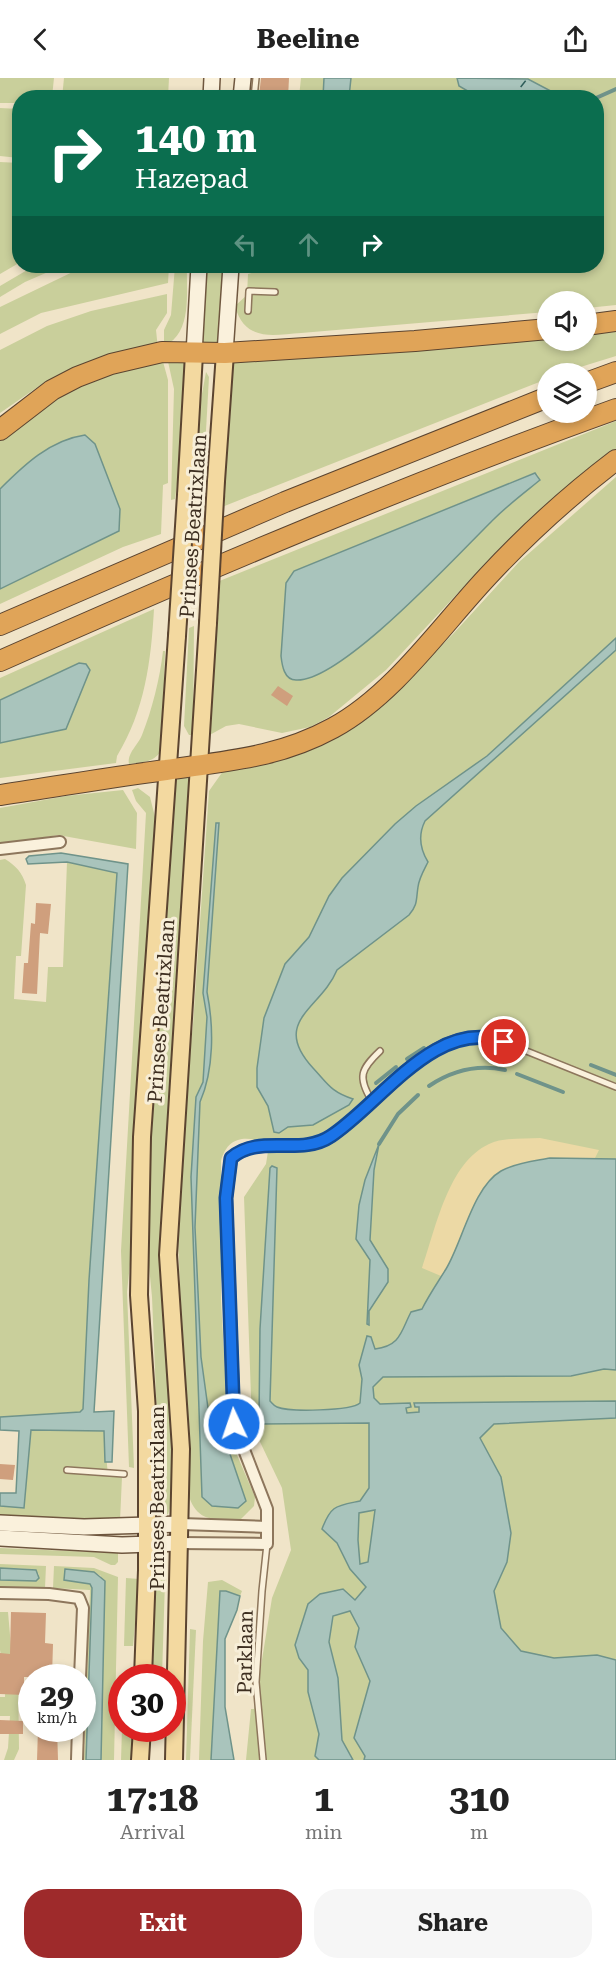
<!DOCTYPE html>
<html lang="en">
<head>
<meta charset="utf-8">
<style>
	body { margin:0; font-family:"Roboto Serif",serif; background:#f6f6f6; color:#222; height:100vh; display:flex; flex-direction:column; font-size:22px; white-space:nowrap }
	* { box-sizing:border-box; margin:0 }
	p { font-size:20px; color:#767676 }
	.icon { flex:none; width:33px; height:33px; fill:none; stroke:currentColor; stroke-width:2; stroke-linecap:round; stroke-linejoin:round }
	.map { position:relative; height:1682px; overflow:hidden }
	.details { display:flex; flex-direction:column; background:#fff; flex:1 }
	.details>* { flex:none }
	.guide { position:absolute; left:12px; top:12px; width:592px; height:183px; border-radius:24px; box-shadow:0 3px 9px #0003; background:#0b6e4f; color:#fff; overflow:hidden }
	.buttons { position:absolute; left:537px; top:213px; display:grid; gap:12px }
	.buttons a { display:grid; place-items:center; width:60px; height:60px; border-radius:50%; background:#fff; box-shadow:0 3px 9px #0003; font-size:30px }
	.speed { position:absolute; left:18px; top:1586px; display:flex; gap:12px; font-size:30px; font-weight:700; text-align:center }
	.speed>* { display:grid; place-content:center; width:78px; height:78px; border-radius:50%; background:#fff; box-shadow:0 3px 9px #0003; line-height:1 }
	.speed small { font-size:15px; font-weight:400 }
	.speed .limit { border:9px solid #d22; background:#fff; color:#111 }
	.pin { position:absolute; display:grid; place-items:center; width:51px; height:51px; color:#fff; margin:-26px; border:3px solid #fff; border-radius:50%; box-shadow:0 2px 6px #0007 }
	.me { position:absolute; width:66px; margin:-33px; rotate:357deg; stroke-linejoin:round; filter:drop-shadow(0 0 4px #0008) }
	.turn { display:flex; align-items:center; gap:21px; height:126px; padding:0 24px; font-size:27px }
	.turn .icon { width:78px; height:78px; stroke-width:2.5 }
	.turn b { display:block; font-size:42px; line-height:51px }
	.lanes { display:flex; align-items:center; height:57px; padding:0 24px; background:#0003; justify-content:center; gap:30px; direction:ltr }
	.lanes .off { opacity:.35 }
	.eta { display:flex; justify-content:space-evenly; align-items:center; height:102px; text-align:center }
	.eta b { font-size:36px; font-weight:700; line-height:42px }
	.button { display:flex; gap:12px; margin-top:auto; padding:12px 24px }
	.button a { flex:1; height:69px; border-radius:24px; background:#9e2a2b; color:#fff; font-size:24px; font-weight:700; line-height:69px; text-align:center }
	.button a+a { background:#f6f6f6; color:#222 }
	header { display:flex; justify-content:space-between; align-items:center; height:78px; padding:0 24px; background:#fff; font-size:27px; font-weight:700 }
	.map>svg:first-child { display:block }
</style>
</head>
<body>
<header><svg class="icon" aria-label="back" viewBox="0 0 24 24"><path d="M15 5l-7 7 7 7"/></svg>Beeline<svg class="icon" aria-label="share" viewBox="0 0 24 24"><path d="M12 15V3M7 8l5-5 5 5M5 13v7h14v-7"/></svg></header>
<div class="map">
<svg width="616" height="1682" viewBox="0 0 616 1682">
	<rect width="100%" height="100%" fill="#f0e4c8"/>
	<g fill="#c9cf9b" fill-rule="evenodd">
		<path d="M0,0h54l-2,19 -32,1 -1,5h-19z"/>
		<path d="M64,0h105l-1,19 -106,1z"/>
		<path d="M301,0h315v227l-29,3 -1,-6h-38l-1,10 -246,21c-29,2 -56,9 -66,-27l12,-11 1,-21 28,-8h321v-168l-298,-1z"/>
		<path d="M0,30l19,1v49l-19,-2z"/>
		<path d="M0,84l20,1 -1,100 -19,11z"/>
		<path d="M34,188h28l-37,16 -25,15v-11z"/>
		<path d="M85,188h84l-1,17 -127,30 -41,21v-27z"/>
		<path d="M175,188h12c-1,26 6,67 -23,80v-16l7,-15z"/>
		<path d="M207,188h16l-5,84 -17,1z"/>
		<path d="M167,216v19l-11,17 2,19 -74,14 -39,19 -45,31v-63l47,-24 44,-15z"/>
		<path d="M616,249v29l-55,17 -13,1 -1,5 -325,128 10,-149 315,-24 1,6h38l1,-9z"/>
		<path d="M187,278l-5,87 -7,56 -4,1 3,-111 -7,-32z"/>
		<path d="M162,280l6,22v103l-5,2 -2,49 -38,13 -123,57v-15l119,-58 1,-22 -106,-34 -14,14v-53l71,-50z"/>
		<path d="M206,294l3,5 -6,107 -5,3 -1,-66z"/>
		<path d="M616,343v28l-27,21 -90,79 -113,121 -57,47 -19,10 -28,6 -43,-9 -13,2 -20,11 11,-155zM534,395l4,2 1,5 -43,37 -214,150 4,-84 8,-12z"/>
		<path d="M616,399v1283h-370l5,-51h3l18,-111 19,-48 -9,-62 -30,-63 -8,-228 22,-33 3,-19c-21,-10 -41,-10 -48,16v140l7,122 9,32 18,42 -1,9 -13,13c-26,1 -45,4 -53,-26l-11,-282 9,-127 7,-59 16,-234 17,-24 95,-21 55,-36 77,-76 66,-72z"/>
		<path d="M154,531c-3,52 -9,101 -37,147l-1,7 -116,15v-35l65,-14 14,-66 -79,37v-22z"/>
		<path d="M194,548l-1,109h-4l-5,-9 5,-98z"/>
		<path d="M163,573h2l-3,97c-6,15 -20,14 -33,16 -2,-11 9,-19 13,-29 10,-25 18,-57 21,-84z"/>
		<path d="M191,695l-26,408 9,315 -6,18 -2,1 -6,-25 -8,-193 -7,-73 28,-448z"/>
		<path d="M138,710l12,9 5,20 -23,428 -5,47 7,176 -5,-1 -8,-216 25,-438 -10,-12 -4,-11z"/>
		<path d="M123,712l14,23 -1,36 -78,-14 -58,10v-37l66,-12z"/>
		<path d="M5,781c11,7 17,13 21,26l-5,71h-5l-2,43 32,3 2,-35h15l4,-105 50,11 -28,407 -6,129 -3,3 -80,5v-557z"/>
		<path d="M31,1352l73,1 4,45 14,1 -2,44h-120v-15l24,2z"/>
		<path d="M0,1470l114,5h4v9l-3,3h-4l-17,-8 -94,-3z"/>
		<path d="M0,1486l46,2 -1,22 -45,-1v-7l36,1 3,-7 -7,-5 -32,-1z"/>
		<path d="M54,1488l40,2 24,9 -4,183h-13v-184l-7,-4 -28,-3 25,15 1,4 -6,172h-2l6,-170 -37,-2z"/>
		<path d="M126,1500l13,1 -6,67h-9z"/>
		<path d="M153,1502h12l-3,97h-12z"/>
		<path d="M222,1502l20,11 -2,5 -14,-5 -6,1 -9,168h-12l4,-119 5,-59z"/>
		<path d="M0,1534h8l4,46 6,11 1,80 -5,11h-10l4,-12 2,-32h-10v-19h5c1,-17 -2,-30 -5,-47 0,-12 0,-26 0,-38z"/>
		<path d="M190,1551l6,1 -6,130h-4z"/>
		<path d="M122,1650h13l-1,32h-13z"/>
	</g>
	<path fill="#ecd9a5" d="M540,1060l59,12 -5,10 -44,-2 -76,49 -27,61 -6,8 -19,-8c14,-40 26,-105 67,-124 15,-7 36,-5 51,-6z"/>
	<g fill="#a9c4bc" stroke="#6f938a" stroke-width="1.5" fill-rule="evenodd">
		<path d="M324,0h27l-2,19h-26z"/>
		<path d="M457,0l71,1 34,18h-84l-19,-11z"/>
		<path d="M85,357l10,9 25,65 -1,22 -119,58v-100c24,-24 50,-49 85,-54z"/>
		<path d="M535,395l5,7c-16,13 -32,25 -46,39 -35,34 -153,164 -198,161 -12,0 -14,-15 -15,-24l5,-73 8,-12z"/>
		<path d="M616,560v12l-191,171c-7,14 -5,28 3,41 -4,8 -9,16 -10,25 -2,12 0,18 -9,28l-72,55c-16,39 -67,51 -24,98 15,16 18,24 40,31l-4,6 -36,20 -25,2 -9,6 -5,-1 -6,-26 -11,-19v-19l7,-50 21,-54 24,-27 20,-41 13,-18 53,-54 21,-18 71,-50z"/>
		<path d="M79,585l7,1 4,6 -24,59 -66,14v-43z"/>
		<path d="M216,745h3l-12,169c7,35 7,78 -7,110l-5,125 6,130 7,51 14,6 8,40 16,47 -8,7 -26,-2 -10,-9 -11,-320 5,-80 7,-15 4,-65 -4,-24z"/>
		<path d="M61,775l67,11 -34,548 20,-1 -2,51h-7l-1,-31 -73,-1 -7,78 -24,-2v-13h16l3,-62 -19,-1v-13l80,-5 3,-3 6,-129 28,-407 -50,-11 -39,2 -2,-5 3,-3z"/>
		<path d="M379,1066l-5,26 -4,70 18,29v13l-19,29v14l-2,-1 3,-64 -14,-21 3,-34 6,-25z"/>
		<path d="M550,1080l66,1v211l-12,-1 -33,7 -188,1 -10,10 1,11 6,6 30,-1 1,4 -5,1 1,5 12,-1v-5h-4l-1,-4 202,-2v17l-122,6 -14,14 21,39 10,56 -4,29 -13,29 7,37 20,23 33,7 43,-3 19,5v100h-252l1,-4 -11,-18 16,-57 -15,-34 4,-19 -9,-17 -17,5 -4,26 9,36 4,62 11,20h-34l-4,-4 4,-22 -11,-42v-22l-9,-12 -4,-13 13,-41 12,-10 23,-5 12,11 11,-13 -16,-18 -13,-26 -15,-14c9,-24 14,-23 38,-28l9,-13v-65l-108,1 -2,-5 1,-90 10,-161 2,-2 5,2 -7,233c3,3 4,5 7,6 12,5 74,4 83,-4l2,-24 -3,-14 8,-29 4,1 4,12c26,-3 26,-18 36,-37l11,-3c7,-14 16,-27 24,-40 16,-26 27,-82 55,-98 14,-8 34,-10 49,-13zM375,1432l-7,52 -8,2 -2,-24 1,-27z"/>
		<path d="M0,1490l36,2 3,8 -3,3 -36,-1z"/>
		<path d="M65,1491l29,3 11,9 -4,179h-15l6,-172 -2,-4 -26,-4z"/>
		<path d="M220,1513h6l14,5 -3,14 -12,29v68l9,53h-23z"/>
	</g>
	<g fill="none" stroke-linecap="round" stroke-linejoin="round">
		<g stroke="#6f938a" stroke-width="4">
			<path d="M596,20l20,-9"/>
			<path d="M407,981l17,-11"/>
			<path d="M591,987l25,10"/>
			<path d="M517,996l46,18"/>
			<path d="M376,1005l20,-16"/>
			<path d="M429,1008c24,-16 48,-22 76,-16"/>
			<path d="M379,1066l19,-30 20,-19"/>
		</g>
		<path stroke="#2f5d5a" stroke-width="1.5" stroke-dasharray="8 6" stroke-linecap="butt" d="M512,20l15,-19"/>
	</g>
	<g fill="#cf9f7d">
		<path d="M261,0h28l-1,20 -29,-2z"/>
		<path d="M278,608l15,10 -6,10 -16,-11z"/>
		<path d="M36,825l15,1 -3,30 -8,-1 -3,61 -15,-1 2,-30h4l3,-40 4,1z"/>
		<path d="M0,1386l15,1 -2,15 -13,-1z"/>
		<path d="M11,1534l35,1 -1,30 8,1 -1,33h-28v18l-24,-1v-41l10,1z"/>
		<path d="M0,1642l23,1v13h-23z"/>
		<path d="M38,1650h19l1,32h-21z"/>
	</g>
	<g fill="none" stroke-linecap="round" stroke-linejoin="round">
		<g stroke="#8d765c" stroke-width="8">
			<g id="lane">
				<path d="M254,20l2,-20"/>
				<path d="M248,233l1,-20 26,1"/>
				<path d="M504,964l112,45"/>
				<path d="M372,1023c-15,-24 -11,-32 8,-50"/>
				<path d="M67,1392l57,4"/>
				<path d="M263,1682l-7,-78 6,-91 5,-47"/>
			</g>
		</g>
		<g stroke="#8d765c" stroke-width="14">
			<g id="street">
				<path d="M0,771l60,-7"/>
				<path d="M181,1446l86,3"/>
				<path d="M180,1465l87,1v-35l-33,-85 -8,-226 5,-40c29,-25 69,-1 100,-22 49,-32 105,-120 173,-94"/>
				<path d="M0,1515l49,1 30,4 4,10 -3,69"/>
				<path d="M77,1682l1,-32"/>
			</g>
		</g>
		<g stroke="#6f573f" stroke-width="18">
			<g id="secondary">
				<path d="M211,20l1,-20"/>
				<path d="M241,20l2,-20"/>
				<path d="M225,275l6,-87"/>
				<path d="M194,276l5,-88"/>
				<path d="M0,1445l84,4 97,-3"/>
				<path d="M0,1460l122,7 58,-2"/>
			</g>
		</g>
		<g stroke="#5b4430" stroke-width="20">
			<g id="primary">
				<path d="M216,403l9,-128"/>
				<path d="M186,417l8,-141"/>
				<path d="M143,1599l4,-107v-159l-8,-116 3,-158 35,-501"/>
				<path d="M140,1682l2,-32"/>
				<path d="M174,1682l7,-311 -13,-194 40,-632"/>
			</g>
		</g>
		<g stroke="#5b4430" stroke-width="22">
			<g id="highway">
				<path d="M586,247l30,-4"/>
				<path d="M586,305l30,-11"/>
				<path d="M0,352l52,-40 25,-13 34,-13 51,-12 63,1 190,-12 133,-12"/>
				<path d="M0,547l285,-123 263,-105"/>
				<path d="M0,583c203,-90 407,-177 616,-252"/>
				<path d="M0,717c55,-8 111,-18 166,-25 60,-9 112,-12 167,-42 61,-33 108,-102 155,-152 39,-42 82,-81 128,-116"/>
			</g>
		</g>
		<use href="#lane" stroke="#faf1dc" stroke-width="5"/>
		<use href="#street" stroke="#faf1dc" stroke-width="10"/>
		<use href="#secondary" stroke="#faf1dc" stroke-width="15"/>
		<use href="#primary" stroke="#f3d9a0" stroke-width="16"/>
		<use href="#highway" stroke="#e0a458" stroke-width="20"/>
		<g stroke="#5b4430" stroke-width="20" stroke-linecap="butt">
			<g id="primary-bridge">
				<path d="M208,545l8,-142"/>
				<path d="M177,558l9,-141"/>
			</g>
		</g>
		<use href="#primary-bridge" stroke="#f3d9a0" stroke-width="16"/>
	</g>
	<g fill="none" stroke-linecap="round" stroke-linejoin="round">
		<g stroke="#114b97" stroke-width="15">
			<path id="route" d="M234,1346l-8,-226 5,-40c29,-25 69,-1 100,-22 49,-32 106,-120 173,-94"/>
		</g>
		<use href="#route" stroke="#1a73e8" stroke-width="10"/>
	</g>
	<g text-anchor="middle" stroke-width="6" stroke-linejoin="round" paint-order="stroke">
		<g font-size="20" fill="#3d2e20" stroke="#f7eed8">
			<text transform="translate(193 448) rotate(-86)" y="7">Prinses Beatrixlaan</text>
			<text transform="translate(161 933) rotate(-86)" y="7">Prinses Beatrixlaan</text>
			<text transform="translate(157 1420) rotate(-90)" y="7">Prinses Beatrixlaan</text>
			<text transform="translate(245 1574) rotate(-89)" y="7">Parklaan</text>
		</g>
	</g>
</svg>
<div class="buttons">
<a><svg class="icon" aria-label="sound" viewBox="0 0 24 24"><path d="M4 9h4l5-4v14l-5-4H4zM17 9q2 3 0 6"/></svg></a>
<a><svg class="icon" aria-label="layers" viewBox="0 0 24 24"><path d="M12 4l9 5-9 5-9-5zM3 14l9 5 9-5"/></svg></a>
</div>
<div class="speed"><div>29<small>km/h</small></div><div class="limit">30</div></div>
<div class="pin" style="left:504px;top:964px;background:#d93025"><svg class="icon" aria-label="arrive" viewBox="0 0 24 24"><path d="M6 21V4h12l-3 4 3 4H6"/></svg></div>
<svg class="me" style="left:234px;top:1346px" viewBox="-20 -20 40 40"><circle r="17" fill="#1a73e8" stroke="#fff" stroke-width="3"/><path d="M0-11L8 9 0 5-8 9z" fill="#fff"/></svg>
<div class="guide">
<div class="turn"><svg class="icon" aria-label="right" viewBox="0 0 24 24"><path d="M7 20v-9h11M14 6l5 5-5 5"/></svg><div><b>140 m</b>Hazepad</div></div>
<div class="lanes"><svg class="icon off" aria-label="left" viewBox="0 0 24 24"><path d="M17 20v-9H6M10 6l-5 5 5 5"/></svg><svg class="icon off" aria-label="ahead" viewBox="0 0 24 24"><path d="M12 20V5M6 11l6-6 6 6"/></svg><svg class="icon" aria-label="right" viewBox="0 0 24 24"><path d="M7 20v-9h11M14 6l5 5-5 5"/></svg></div>
</div>
</div>
<section class="details">
<div class="eta">
<div><b>17:18</b><p>Arrival</p></div>
<div><b>1</b><p>min</p></div>
<div><b>310</b><p>m</p></div>
</div>
<div class="button"><a>Exit</a><a>Share</a></div>
</section>
</body>
</html>
